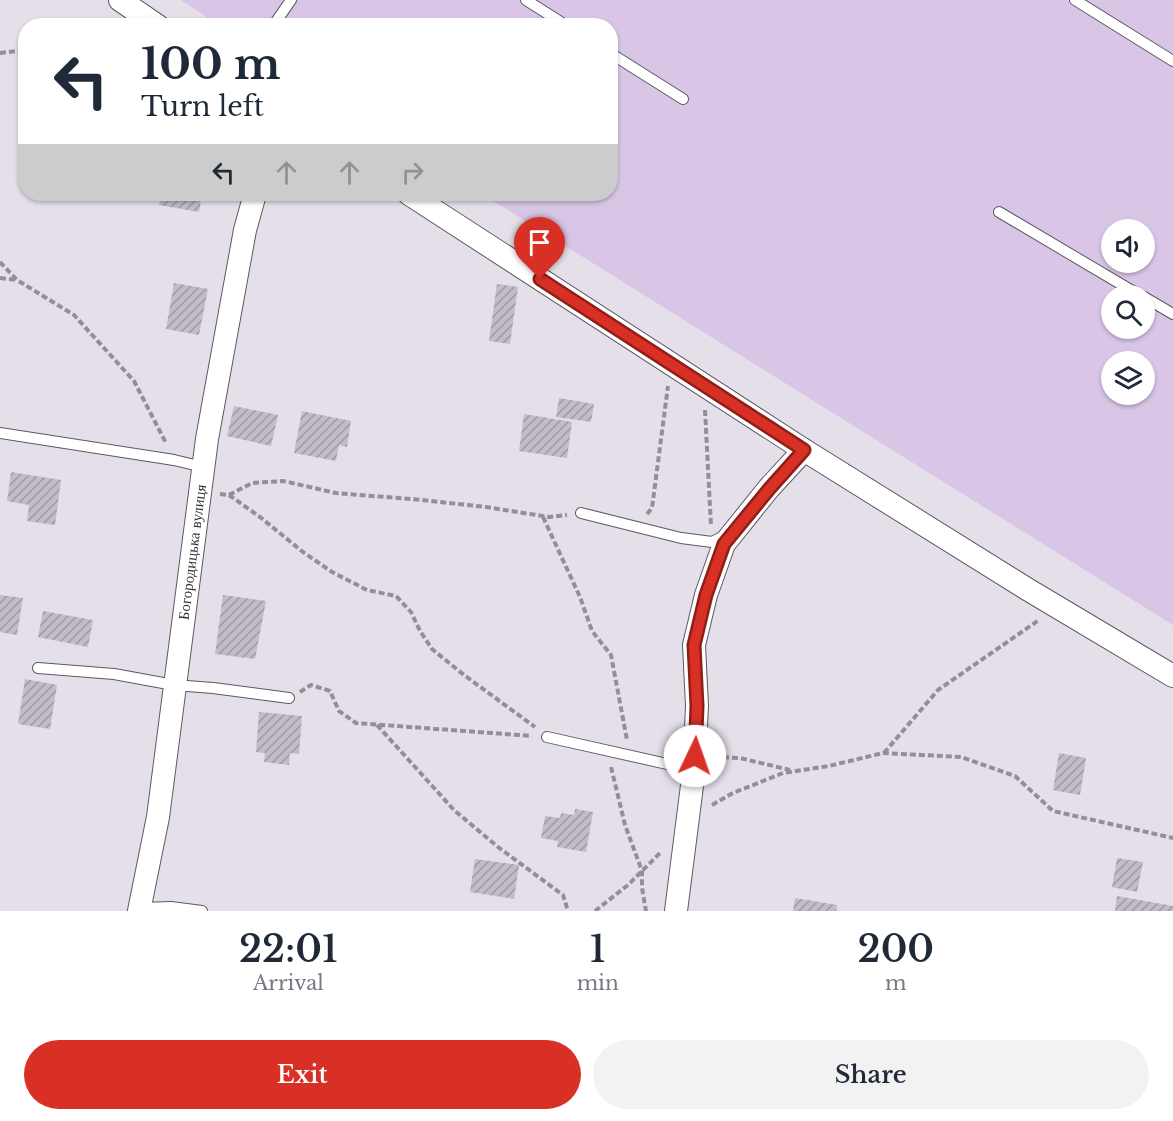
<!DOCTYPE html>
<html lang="en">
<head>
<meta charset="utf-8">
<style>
	body { margin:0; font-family:"Libre Baskerville",serif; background:#f2f2f3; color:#1f2937; height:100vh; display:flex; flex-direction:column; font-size:22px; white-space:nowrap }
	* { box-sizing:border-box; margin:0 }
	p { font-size:20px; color:#747a83 }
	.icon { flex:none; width:33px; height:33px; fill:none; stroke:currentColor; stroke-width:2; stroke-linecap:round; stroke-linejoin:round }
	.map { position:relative; height:911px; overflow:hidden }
	.drawer { display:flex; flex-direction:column; background:#fff; flex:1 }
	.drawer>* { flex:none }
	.top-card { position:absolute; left:18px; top:18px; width:600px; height:183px; border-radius:24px; box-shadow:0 2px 4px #0004; background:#fff; color:#1f2937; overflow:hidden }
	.controls { position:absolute; left:1101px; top:219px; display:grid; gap:12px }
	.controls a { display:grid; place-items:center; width:54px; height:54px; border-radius:50%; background:#fff; box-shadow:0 2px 4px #0004; font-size:30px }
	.pin { position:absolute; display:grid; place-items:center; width:51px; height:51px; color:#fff; margin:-62px -26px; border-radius:50% 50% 50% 0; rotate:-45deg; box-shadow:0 0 6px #0007 }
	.pin .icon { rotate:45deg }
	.me { position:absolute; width:66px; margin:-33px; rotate:3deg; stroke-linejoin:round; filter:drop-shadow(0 0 4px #0008) }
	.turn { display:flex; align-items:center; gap:21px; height:126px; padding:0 24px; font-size:27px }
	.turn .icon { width:78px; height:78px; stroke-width:2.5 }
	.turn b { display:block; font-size:42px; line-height:51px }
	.lanes { display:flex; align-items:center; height:57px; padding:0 24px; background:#0003; justify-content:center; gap:30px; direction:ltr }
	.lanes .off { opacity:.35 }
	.eta { display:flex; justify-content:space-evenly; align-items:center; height:102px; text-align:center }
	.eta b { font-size:36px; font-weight:600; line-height:42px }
	.primary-button { display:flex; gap:12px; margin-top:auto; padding:12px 24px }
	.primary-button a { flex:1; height:69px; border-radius:36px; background:#d93025; color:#fff; font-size:24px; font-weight:600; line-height:69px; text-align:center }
	.primary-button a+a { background:#f2f2f3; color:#1f2937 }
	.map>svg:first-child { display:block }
</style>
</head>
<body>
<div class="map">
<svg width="1173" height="911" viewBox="0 0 1173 911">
	<defs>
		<pattern id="building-hatch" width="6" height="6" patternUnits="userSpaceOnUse" patternTransform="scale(1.5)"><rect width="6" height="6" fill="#c2bcc7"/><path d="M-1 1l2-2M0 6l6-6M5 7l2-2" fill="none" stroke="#9e99a2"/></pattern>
	</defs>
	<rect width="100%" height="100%" fill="#e5dfea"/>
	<path fill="#d9c6e7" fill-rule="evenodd" d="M181,0h992v625l-691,-431h128v-168l-392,-1zM1112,230h32v32h-32zM1112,296h32v32h-32zM1112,362h32v32h-32z"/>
	<g fill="url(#building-hatch)">
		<path d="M161,194h41l-3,18 -40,-7z"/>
		<path d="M174,283l34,6 -9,46 -33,-6z"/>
		<path d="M497,284l21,3 -8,57 -21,-3z"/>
		<path d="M559,398l35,6 -3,18 -35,-5z"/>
		<path d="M234,406l44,9 -7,31 -44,-10z"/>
		<path d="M302,411l49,10 -4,26 -8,-2 -3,16 -42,-8z"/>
		<path d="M524,414l48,8 -5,36 -48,-7z"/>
		<path d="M11,472l50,8 -6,45 -28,-4 2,-16 -22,-4z"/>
		<path d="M0,595l23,3 -6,37 -17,-3z"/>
		<path d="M223,595l43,6 -11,58 -40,-5z"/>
		<path d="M43,611l50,9 -5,27 -50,-10z"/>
		<path d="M25,679l32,6 -7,44 -32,-5z"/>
		<path d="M259,712l43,4 -3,38 -9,-1 -1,12 -25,-3 1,-9 -9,-1z"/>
		<path d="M1059,753l27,5 -6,37 -27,-5z"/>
		<path d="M575,809l18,3 -7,40 -29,-5 1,-6 -17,-3 4,-22 15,2 1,-5 13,2z"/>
		<path d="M1117,858l26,4 -6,30 -25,-5z"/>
		<path d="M475,859l44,6 -5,34 -44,-7z"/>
		<path d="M1117,896l56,10v5h-58z"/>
		<path d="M795,898l42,7 -1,6h-43z"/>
	</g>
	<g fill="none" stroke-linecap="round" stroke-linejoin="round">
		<g stroke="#5d5862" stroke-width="12">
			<g id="service">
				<path d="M526,0l41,26"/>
				<path d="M1075,0l98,61"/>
				<path d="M273,26l18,-26"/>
				<path d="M610,53l73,46"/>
				<path d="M999,212l142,84"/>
				<path d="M1144,297l29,17"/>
				<path d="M0,433l174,27 29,7"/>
				<path d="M581,513l100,25 31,4 14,-7"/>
				<path d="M38,668l76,6 60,11 39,3 76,10"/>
				<path d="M547,737l147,33"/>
				<path d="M140,908l31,-1 31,4"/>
			</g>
		</g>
		<g stroke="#5d5862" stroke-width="24">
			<g id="minor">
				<path d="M120,0l38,26"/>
				<path d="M409,194l395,256 223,139 146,87"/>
				<path id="s1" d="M139,911l19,-94 49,-378 38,-209 10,-36"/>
				<path d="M676,911l18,-141 3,-64 -3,-61 12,-50 18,-51 45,-56 35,-38"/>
			</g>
		</g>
		<g stroke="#938f97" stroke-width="4" stroke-dasharray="6 3" stroke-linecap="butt">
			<path d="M0,53l26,-3"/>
			<path d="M0,262l17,18 57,35 60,66 32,62"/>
			<path d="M0,278l16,2"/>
			<path d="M705,410l6,116"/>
			<path d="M220,494l9,1 31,22 43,35 29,20 35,18 29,6 15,16 9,19 12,18 32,26 71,52"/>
			<path d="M229,495l23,-12 31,-2 53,12 86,7 64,7 63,10 18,-2"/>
			<path d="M647,514l5,-6 16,-122"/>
			<path d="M543,517l37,80 12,34 19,24 16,85"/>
			<path d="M300,692l11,-7 19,6 9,20 17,12 176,13"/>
			<path d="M377,725l77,85 44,37 65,48 5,16"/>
			<path d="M884,753l54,-63 101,-70"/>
			<path d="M714,757l26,1 50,12"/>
			<path d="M611,767l14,58 17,46v17l4,23"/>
			<path d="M712,805l21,-12 50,-20 46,-7 54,-13 78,4 54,19 38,35 120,27"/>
			<path d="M595,911l33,-26 33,-33"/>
		</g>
		<use href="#service" stroke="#fff" stroke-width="10"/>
		<use href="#minor" stroke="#fff" stroke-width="22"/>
	</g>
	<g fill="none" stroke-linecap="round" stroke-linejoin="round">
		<g stroke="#8d1f18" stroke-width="15">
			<path id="route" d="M540,279l264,171 -34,38 -46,56 -18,51 -12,50 3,61 -2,50"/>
		</g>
		<use href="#route" stroke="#d93025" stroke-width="10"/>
	</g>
	<g text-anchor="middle" stroke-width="5" stroke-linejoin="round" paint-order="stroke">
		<g font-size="15" fill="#333035" stroke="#f2ecf7">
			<text dy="5" stroke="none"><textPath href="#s1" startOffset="363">Богородицька вулиця</textPath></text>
		</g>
	</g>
</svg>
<div class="controls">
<a><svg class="icon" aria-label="sound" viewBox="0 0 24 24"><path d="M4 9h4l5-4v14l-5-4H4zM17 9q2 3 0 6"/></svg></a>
<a><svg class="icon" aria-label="search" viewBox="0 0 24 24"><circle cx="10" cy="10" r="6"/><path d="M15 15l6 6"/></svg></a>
<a><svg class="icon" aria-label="layers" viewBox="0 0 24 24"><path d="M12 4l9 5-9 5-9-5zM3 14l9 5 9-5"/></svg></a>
</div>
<div class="pin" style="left:540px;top:279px;background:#d93025"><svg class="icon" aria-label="arrive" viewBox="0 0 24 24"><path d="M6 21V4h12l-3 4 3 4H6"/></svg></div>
<svg class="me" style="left:695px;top:756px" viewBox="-20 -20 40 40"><circle r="19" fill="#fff"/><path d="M0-13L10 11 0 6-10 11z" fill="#d93025"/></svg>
<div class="top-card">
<div class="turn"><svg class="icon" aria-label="left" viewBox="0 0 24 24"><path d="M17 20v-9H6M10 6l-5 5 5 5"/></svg><div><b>100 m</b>Turn left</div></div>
<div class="lanes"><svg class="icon" aria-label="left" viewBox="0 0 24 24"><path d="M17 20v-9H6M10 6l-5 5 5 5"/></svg><svg class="icon off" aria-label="ahead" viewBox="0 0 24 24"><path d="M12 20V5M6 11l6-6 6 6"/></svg><svg class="icon off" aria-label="ahead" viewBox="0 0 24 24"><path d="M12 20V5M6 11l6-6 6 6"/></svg><svg class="icon off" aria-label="right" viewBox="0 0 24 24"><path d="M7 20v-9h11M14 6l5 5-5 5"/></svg></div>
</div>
</div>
<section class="drawer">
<div class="eta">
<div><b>22:01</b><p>Arrival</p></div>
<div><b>1</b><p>min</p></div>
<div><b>200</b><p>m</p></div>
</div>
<div class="primary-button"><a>Exit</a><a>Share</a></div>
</section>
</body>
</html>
